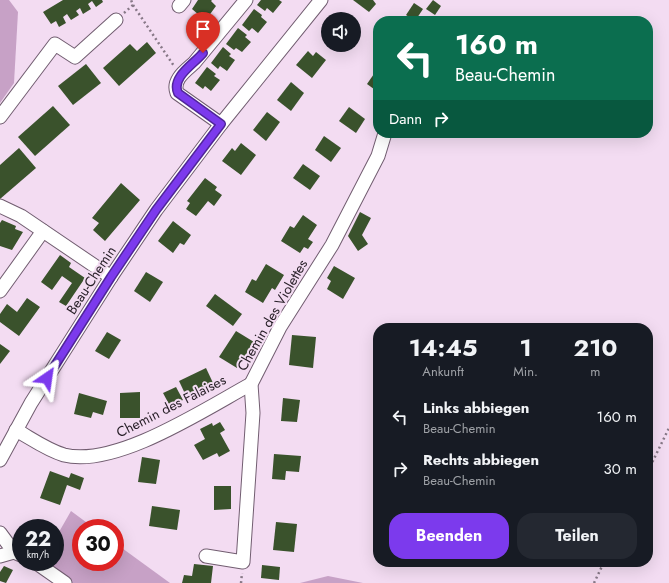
<!DOCTYPE html>
<html lang="de">
<head>
<meta charset="utf-8">
<style>
	body { margin:0; font-family:Jost,sans-serif; background:#242831; color:#f1f3f6; height:100vh; display:flex; flex-direction:column; font-size:15px; white-space:nowrap }
	* { box-sizing:border-box; margin:0 }
	p { font-size:13px; color:#9ea1a6 }
	.icon { flex:none; width:22px; height:22px; fill:none; stroke:currentColor; stroke-width:2; stroke-linecap:round; stroke-linejoin:round }
	.map { position:relative; flex:1; overflow:hidden }
	.details { position:absolute; left:373px; top:323px; width:280px; height:244px; display:flex; flex-direction:column; background:#171b24; border-radius:16px; box-shadow:0 4px 16px #0002 }
	.details>* { flex:none }
	.hud { position:absolute; left:373px; top:16px; width:280px; height:122px; border-radius:16px; box-shadow:0 4px 16px #0002; background:#0b6e4f; color:#fff; overflow:hidden }
	.buttons { position:absolute; left:321px; top:12px; display:grid; gap:8px }
	.buttons a { display:grid; place-items:center; width:40px; height:40px; border-radius:50%; background:#171b24; box-shadow:0 4px 16px #0002; font-size:20px }
	.speed { position:absolute; left:12px; top:519px; display:flex; gap:8px; font-size:20px; font-weight:700; text-align:center }
	.speed>* { display:grid; place-content:center; width:52px; height:52px; border-radius:50%; background:#171b24; box-shadow:0 4px 16px #0002; line-height:1 }
	.speed small { font-size:10px; font-weight:400 }
	.speed .limit { border:6px solid #d22; background:#fff; color:#111 }
	.pin { position:absolute; display:grid; place-items:center; width:34px; height:34px; color:#fff; margin:-41px -17px; border-radius:50% 50% 50% 0; rotate:-45deg; box-shadow:0 0 4px #0007 }
	.pin .icon { rotate:45deg }
	.me { position:absolute; width:44px; margin:-22px; rotate:32deg; stroke-linejoin:round; filter:drop-shadow(0 0 3px #0008) }
	.turn { display:flex; align-items:center; gap:14px; height:84px; padding:0 16px; font-size:18px }
	.turn .icon { width:52px; height:52px; stroke-width:2.5 }
	.turn b { display:block; font-size:28px; line-height:34px }
	.then { display:flex; align-items:center; height:38px; padding:0 16px; background:#0003; gap:8px; font-size:15px }
	.eta { display:flex; justify-content:space-evenly; align-items:center; height:68px; text-align:center }
	.eta b { font-size:24px; font-weight:700; line-height:28px }
	.primary-button { display:flex; gap:8px; margin-top:auto; padding:8px 16px }
	.primary-button a { flex:1; height:46px; border-radius:16px; background:#7c3aed; color:#fff; font-size:16px; font-weight:700; line-height:46px; text-align:center }
	.primary-button a+a { background:#242831; color:#f1f3f6 }
	ul { padding:0; list-style:none }
	li { display:flex; align-items:center; gap:12px; height:52px; padding:0 16px }
	li div { flex:1 }
	li b { display:block; font-size:15px }
	li em { font-style:normal }
	.map>svg:first-child { display:block }
</style>
</head>
<body>
<div class="map">
<svg width="669" height="583" viewBox="0 0 669 583">
	<rect width="100%" height="100%" fill="#f3dcf2"/>
	<g fill="#c7a1c6">
		<path d="M0,0h9l9,12 -4,71 -14,20z"/>
		<path d="M71,511l23,17h-13v34h34v-19l55,40h-116l-12,-21h13v-23z"/>
		<path d="M328,576l35,7h-63z"/>
	</g>
	<g fill="#3a522c">
		<path d="M63,0h39l1,2 -7,5 -4,-6 -4,3 3,5 -8,5 -3,-6 -4,3 3,4 -8,5 -4,-6 -4,3 3,6 -7,4 -3,-6 -5,3 -8,-12z"/>
		<path d="M198,0h14l-1,1 5,5 -8,11 -6,-5 -3,3 -7,-6z"/>
		<path d="M261,0h18l3,2 -9,11 -6,-5 -2,3 -8,-6z"/>
		<path d="M353,0h20l3,4 -7,8z"/>
		<path d="M433,0l8,6 -6,9 -9,-6z"/>
		<path d="M414,3l9,6 -8,12 -9,-6z"/>
		<path d="M254,9l8,6 -1,2 6,5 -9,11 -6,-5 -3,3 -7,-6z"/>
		<path d="M238,28l9,7 -2,2 6,5 -9,10 -6,-4 -2,2 -8,-6z"/>
		<path d="M147,42l9,11 -37,33 -16,-18 27,-24 7,7z"/>
		<path d="M329,45h13l-5,6z"/>
		<path d="M223,47l8,7 -2,2 6,4 -8,11 -7,-5 -2,3 -7,-6z"/>
		<path d="M308,51l5,5 3,-4 10,8 -14,18 -16,-13z"/>
		<path d="M86,64l15,19 -28,22 -15,-19z"/>
		<path d="M207,67l9,7 -2,2 6,4 -9,11 -6,-5 -2,3 -8,-6z"/>
		<path d="M376,71l2,1v20l-11,-8z"/>
		<path d="M291,82l13,11 -13,18 -14,-11z"/>
		<path d="M53,106l17,19 -35,31 -17,-19z"/>
		<path d="M349,107l16,12 -9,14 -17,-12z"/>
		<path d="M267,112l13,10 -14,19 -13,-11z"/>
		<path d="M324,136l17,12 -10,14 -16,-12z"/>
		<path d="M241,143l15,12 -15,20 -19,-14 10,-13 3,3z"/>
		<path d="M19,148l17,20 -36,31v-34z"/>
		<path d="M303,164l17,12 -10,14 -17,-12z"/>
		<path d="M205,178l12,9 -2,3 7,5 -8,11 -6,-5 -12,15 -10,-7 4,-6 -3,-2z"/>
		<path d="M121,183l19,17 -35,41 -12,-11 6,-7 -7,-5z"/>
		<path d="M360,212l11,6 -9,17 6,9 -10,7 -10,-15z"/>
		<path d="M303,215l14,10 -9,14 5,3 -5,7 -4,-2 -4,6 -19,-12 9,-15 4,2z"/>
		<path d="M2,220l14,6 -1,3 8,3 -11,18 -12,-4v-23z"/>
		<path d="M173,221l18,14 -7,10 -4,-2 -7,10 -15,-12z"/>
		<path d="M60,255l11,8 -2,4 16,11 -19,28 -7,-4 13,-19 -10,-7 -10,14 -11,-8z"/>
		<path d="M266,264l18,11 -9,15 -3,-2 -9,15 -18,-11 7,-13 4,2z"/>
		<path d="M334,266l21,12 -12,21 -16,-10 4,-8 -4,-3z"/>
		<path d="M146,272l17,10 -13,20 -16,-11z"/>
		<path d="M215,294l27,20 -9,12 -27,-20z"/>
		<path d="M27,298l13,9 -21,29 -19,-14v-8l7,-10 10,8z"/>
		<path d="M236,331l18,11 -17,26 -18,-11z"/>
		<path d="M107,332l14,8 -12,19 -14,-8z"/>
		<path d="M292,335l24,2 -3,31 -24,-3z"/>
		<path d="M0,344l10,7 -10,13z"/>
		<path d="M206,368l8,17 -27,13 -8,-17z"/>
		<path d="M176,387l7,13 -13,6 -7,-13z"/>
		<path d="M140,392v26h-20v-25z"/>
		<path d="M79,393l28,8 -4,14 -10,-3 -2,6 -17,-4z"/>
		<path d="M283,398l17,2 -3,22 -16,-1z"/>
		<path d="M220,422l5,8 -5,3 10,18 -11,6 -2,-4 -14,7 -9,-15 11,-6 -5,-10 12,-6 1,3z"/>
		<path d="M274,454l27,2 -2,16 -13,-1 -1,9 -13,-1z"/>
		<path d="M142,457l18,3 -4,24 -18,-2z"/>
		<path d="M50,471l19,7 2,-5 13,5 -4,12 -13,-5 -7,20 -20,-7z"/>
		<path d="M214,486h17v23l-17,1z"/>
		<path d="M152,506l28,4 -3,20 -28,-4z"/>
		<path d="M276,522l21,2 -3,28 -21,-2z"/>
		<path d="M194,564l19,2 -2,17h-29l2,-8 8,1z"/>
		<path d="M262,565l18,2 -1,13 -18,-2z"/>
		<path d="M4,566l9,4 -7,13 -6,-2v-9z"/>
	</g>
	<g fill="none" stroke-linecap="round" stroke-linejoin="round">
		<g stroke="#715d70" stroke-width="15">
			<g id="minor">
				<path d="M179,6l5,-6"/>
				<path d="M0,117l55,-73 20,13 41,-37"/>
				<path d="M221,124l-44,-31c-5,-13 8,-22 17,-30l52,-63"/>
				<path d="M0,206l21,10 90,61"/>
				<path d="M0,291l43,-60"/>
				<path d="M16,430c16,9 31,20 48,25 52,13 141,-46 187,-71"/>
				<path d="M0,460l31,-57 80,-126 45,-67 65,-86 100,-124"/>
				<path d="M0,533l14,19 7,3"/>
				<path d="M0,556l14,-4"/>
				<path d="M206,556l37,6 10,-149 -2,-29 29,-57 52,-82 46,-89 7,-23"/>
				<path d="M35,562l30,21"/>
			</g>
		</g>
		<g stroke="#877887" stroke-width="2.5" stroke-dasharray="2 3" stroke-linecap="butt">
			<path d="M133,5l41,61"/>
			<path d="M124,13l9,-8 -2,-5"/>
			<path d="M648,471l21,-43"/>
			<path d="M241,583l1,-10"/>
			<path d="M594,583l10,-21"/>
		</g>
		<use href="#minor" stroke="#fff" stroke-width="13"/>
	</g>
	<g fill="none" stroke-linecap="round" stroke-linejoin="round">
		<g stroke="#51269a" stroke-width="10">
			<path id="route" d="M47,378l64,-101 45,-67 65,-86 -43,-31c-7,-16 16,-29 25,-40"/>
		</g>
		<use href="#route" stroke="#7c3aed" stroke-width="7"/>
	</g>
	<g text-anchor="middle" stroke-width="4" stroke-linejoin="round" paint-order="stroke">
		<g font-size="14" fill="#261e26" stroke="#f3dcf2">
			<text transform="translate(91 280) rotate(-57)" y="5">Beau-Chemin</text>
			<text transform="translate(272 315) rotate(-60)" y="5">Chemin des Violettes</text>
			<text transform="translate(171 406) rotate(-27)" y="5">Chemin des Falaises</text>
		</g>
	</g>
</svg>
<div class="buttons">
<a><svg class="icon" aria-label="sound" viewBox="0 0 24 24"><path d="M4 9h4l5-4v14l-5-4H4zM17 9q2 3 0 6"/></svg></a>
</div>
<div class="speed"><div>22<small>km/h</small></div><div class="limit">30</div></div>
<div class="pin" style="left:203px;top:53px;background:#d93025"><svg class="icon" aria-label="arrive" viewBox="0 0 24 24"><path d="M6 21V4h12l-3 4 3 4H6"/></svg></div>
<svg class="me" style="left:47px;top:378px" viewBox="-20 -20 40 40"><path d="M0-17L14 15 0 8-14 15z" fill="#7c3aed" stroke="#fff" stroke-width="4"/></svg>
<div class="hud">
<div class="turn"><svg class="icon" aria-label="left" viewBox="0 0 24 24"><path d="M17 20v-9H6M10 6l-5 5 5 5"/></svg><div><b>160 m</b>Beau-Chemin</div></div>
<div class="then">Dann<svg class="icon" aria-label="right" viewBox="0 0 24 24"><path d="M7 20v-9h11M14 6l5 5-5 5"/></svg></div>
</div>
<section class="details">
<div class="eta">
<div><b>14:45</b><p>Ankunft</p></div>
<div><b>1</b><p>Min.</p></div>
<div><b>210</b><p>m</p></div>
</div>
<ul>
<li><svg class="icon" aria-label="left" viewBox="0 0 24 24"><path d="M17 20v-9H6M10 6l-5 5 5 5"/></svg><div><b>Links abbiegen</b><p>Beau-Chemin</p></div><em>160 m</em></li>
<li><svg class="icon" aria-label="right" viewBox="0 0 24 24"><path d="M7 20v-9h11M14 6l5 5-5 5"/></svg><div><b>Rechts abbiegen</b><p>Beau-Chemin</p></div><em>30 m</em></li>
</ul>
<div class="primary-button"><a>Beenden</a><a>Teilen</a></div>
</section>
</div>
</body>
</html>
